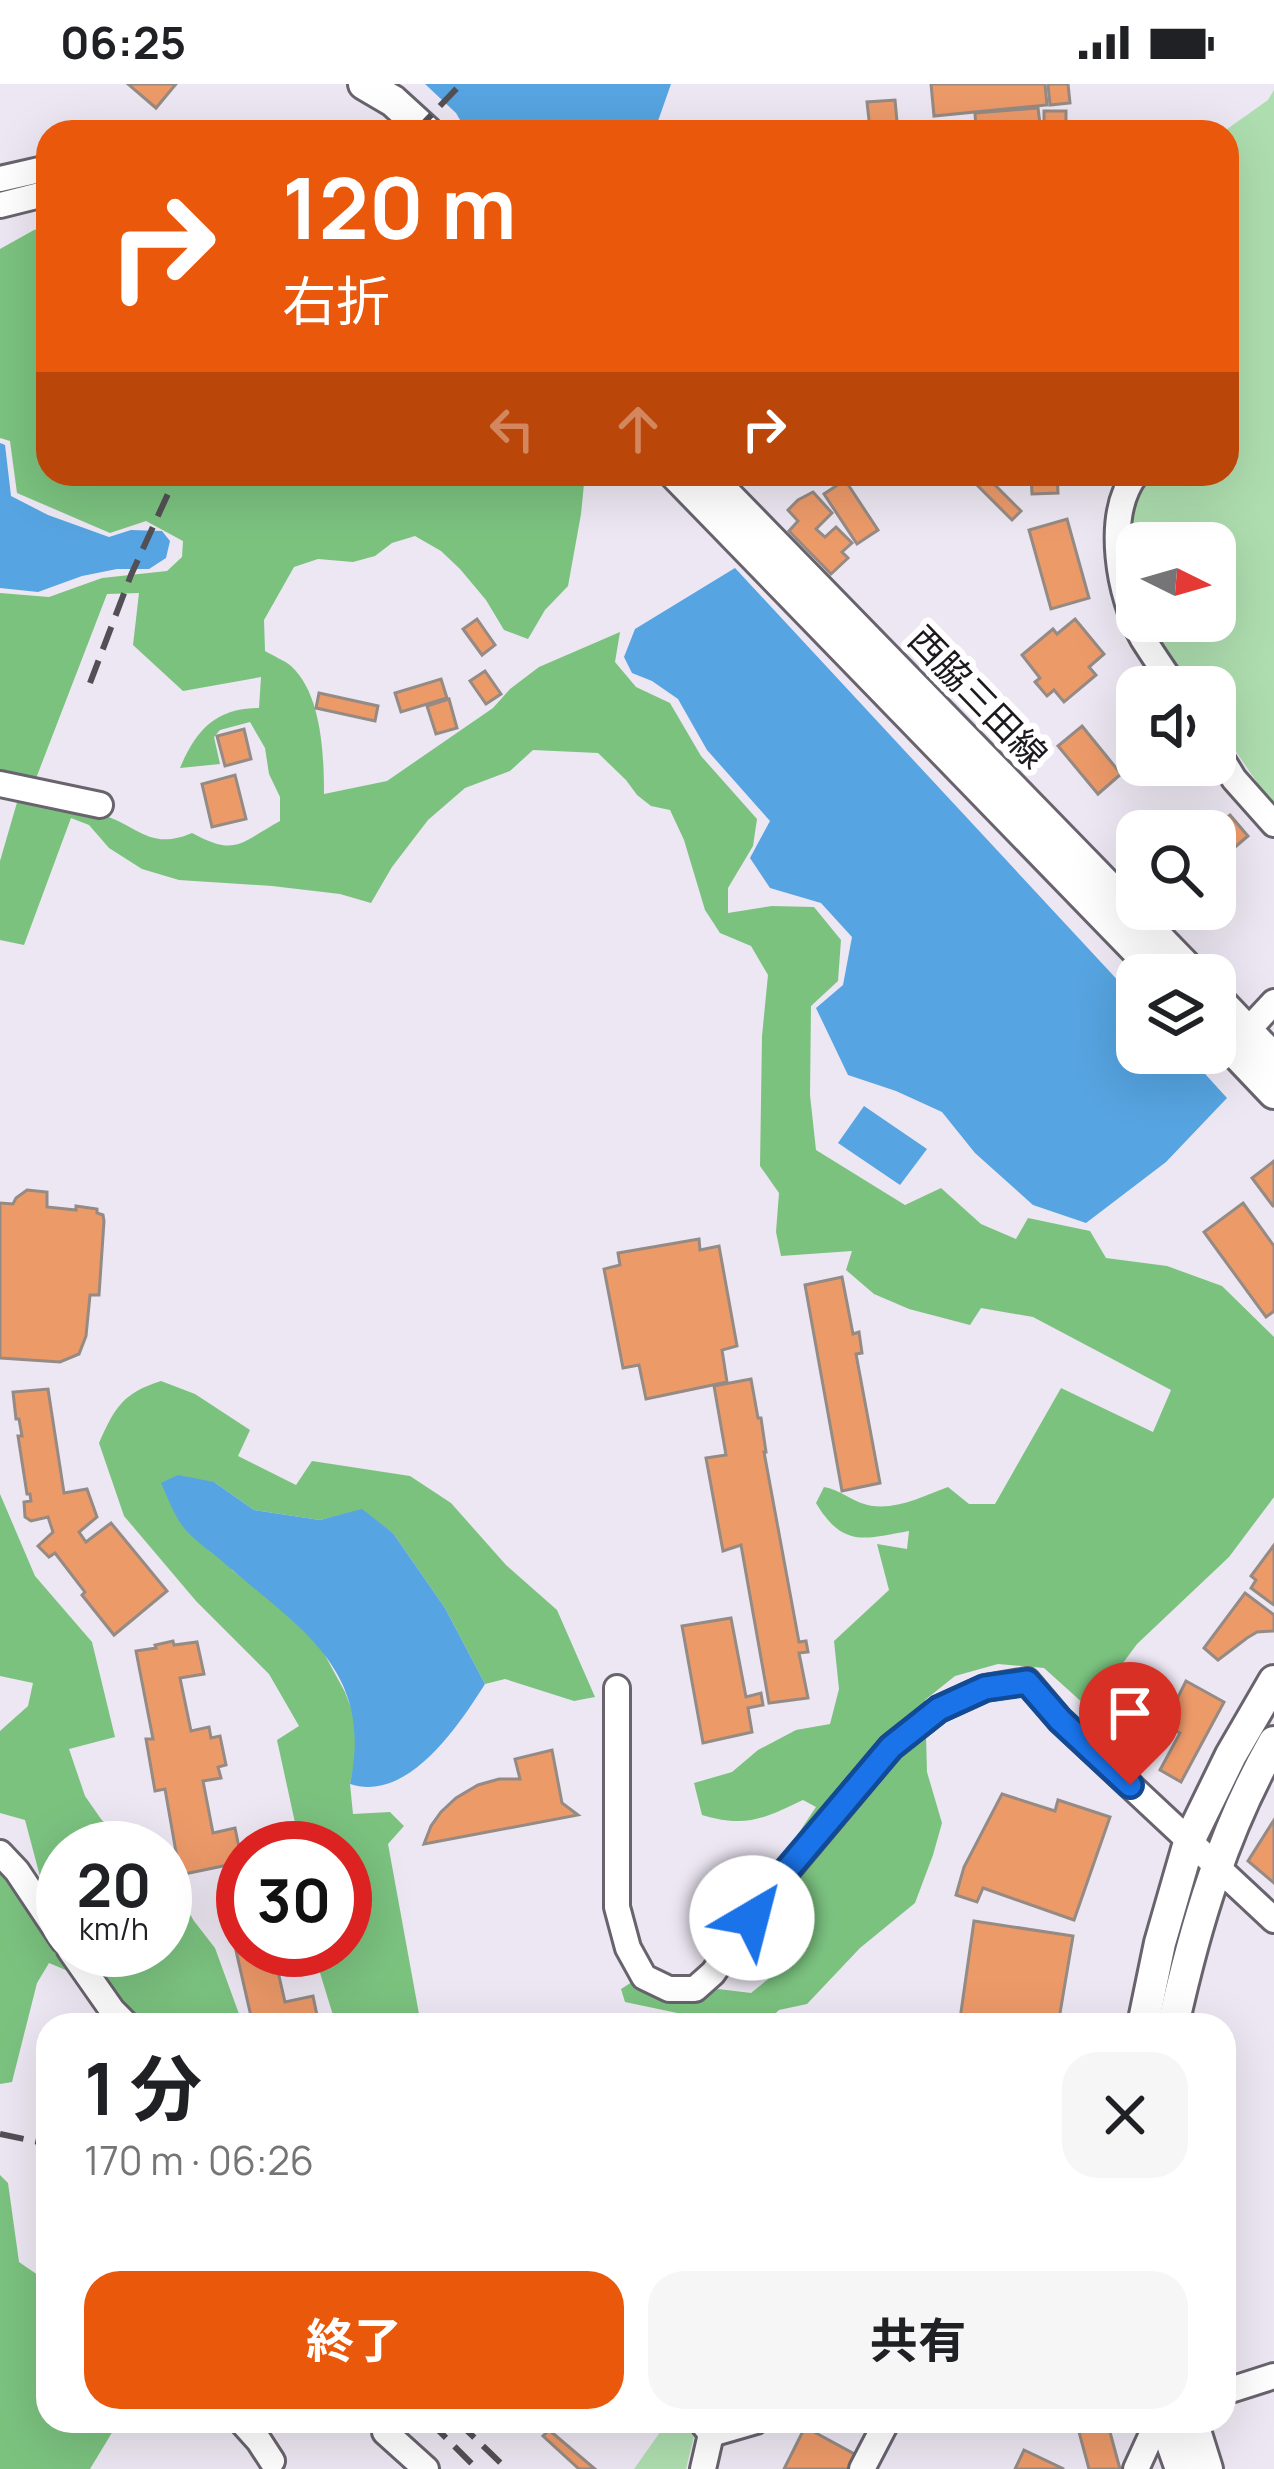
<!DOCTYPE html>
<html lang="ja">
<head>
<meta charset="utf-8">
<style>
	body { margin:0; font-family:Manrope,"Noto Sans JP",sans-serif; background:#f6f6f6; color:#202124; height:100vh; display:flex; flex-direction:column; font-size:45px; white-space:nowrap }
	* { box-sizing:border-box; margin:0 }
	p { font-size:39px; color:#757577 }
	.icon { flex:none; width:66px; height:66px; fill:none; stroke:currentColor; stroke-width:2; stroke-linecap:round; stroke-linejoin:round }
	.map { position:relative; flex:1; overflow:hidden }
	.panel { position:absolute; left:36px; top:1929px; width:1200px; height:420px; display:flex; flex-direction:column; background:#fff; border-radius:36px; box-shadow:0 12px 48px #0002 }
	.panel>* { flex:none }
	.guide { position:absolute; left:36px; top:36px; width:1203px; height:366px; border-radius:36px; box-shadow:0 12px 48px #0002; background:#ea580c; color:#fff; overflow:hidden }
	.needle { width:78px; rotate:95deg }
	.fabs { position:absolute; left:1116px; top:438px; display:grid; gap:24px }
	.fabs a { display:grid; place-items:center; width:120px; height:120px; border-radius:24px; background:#fff; box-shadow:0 12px 48px #0002; font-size:60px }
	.speed { position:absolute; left:36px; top:1737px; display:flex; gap:24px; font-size:60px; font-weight:700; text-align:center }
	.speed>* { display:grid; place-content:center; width:156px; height:156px; border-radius:50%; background:#fff; box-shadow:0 12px 48px #0002; line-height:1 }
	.speed small { font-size:30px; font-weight:400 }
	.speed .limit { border:18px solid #d22; background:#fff; color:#111 }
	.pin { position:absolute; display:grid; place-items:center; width:102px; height:102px; color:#fff; margin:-123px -51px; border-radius:50% 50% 50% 0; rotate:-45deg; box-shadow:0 0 12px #0007 }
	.pin .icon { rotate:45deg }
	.me { position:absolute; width:132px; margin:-66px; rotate:37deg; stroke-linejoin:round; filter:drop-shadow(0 0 9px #0008) }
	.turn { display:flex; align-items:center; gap:42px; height:252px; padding:0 48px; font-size:54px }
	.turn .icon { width:156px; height:156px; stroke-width:2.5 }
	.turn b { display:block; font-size:84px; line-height:102px }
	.lanes { display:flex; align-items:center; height:114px; padding:0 48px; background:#0003; justify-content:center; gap:60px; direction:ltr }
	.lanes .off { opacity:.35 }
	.round { display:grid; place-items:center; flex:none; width:126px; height:126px; border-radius:36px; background:#f6f6f6 }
	.headline { display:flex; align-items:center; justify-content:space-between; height:204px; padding:0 48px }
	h1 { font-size:72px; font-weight:700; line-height:90px }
	.button { display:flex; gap:24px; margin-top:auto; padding:24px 48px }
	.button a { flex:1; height:138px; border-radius:36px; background:#ea580c; color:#fff; font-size:48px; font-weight:700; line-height:138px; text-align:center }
	.button a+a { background:#f6f6f6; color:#202124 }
	.status { display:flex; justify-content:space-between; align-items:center; height:84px; padding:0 60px; background:#fff; direction:ltr }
	.status svg { height:33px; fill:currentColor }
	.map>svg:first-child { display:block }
</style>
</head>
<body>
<div class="status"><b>06:25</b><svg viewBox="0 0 49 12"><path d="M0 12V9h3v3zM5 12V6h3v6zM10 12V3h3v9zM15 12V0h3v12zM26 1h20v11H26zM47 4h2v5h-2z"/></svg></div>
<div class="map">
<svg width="1274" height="2385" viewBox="0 0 1274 2385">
	<rect width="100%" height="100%" fill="#ece7f2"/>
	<g fill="#aedeaf">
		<path d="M1274,6v717l-59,-86v-34h-23l-46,-66h69v-78h-78v34l-6,-66 17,-37h79v-342h-4l45,-32z"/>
		<path d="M668,2337h10l17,11 -9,37h-52z"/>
	</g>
	<g fill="#7bc27f">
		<path d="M48,142v248h537l-4,40 -13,72 -23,24 -17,29 -24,-9 -18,-30 -26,-31 -19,-18 -26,-15 -23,7 -17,13 -22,6 -35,-3 -24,8 -30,53 1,31c8,5 19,9 26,15 31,28 33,90 33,128l63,-13 106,-73 17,-19 29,-22 81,-35 -5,30 21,25 34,16 31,53 56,63 -4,27 -25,42v25l44,-7 42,1 27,33 -3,41 -27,25 -1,89 6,55 89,55 36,-17 40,36 35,15 12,-21 62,13 16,27 61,8 55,20 52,51v160l-45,60 -92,87 -17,23 10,36 -15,29 -71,-64 -46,-4 -43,12 -30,24 2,72 15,51 -9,32 -18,48 -55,45 -53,56 -28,6 -16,15h-67l-14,-11 -57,-12 -4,-13 11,-7c26,14 60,24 86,7l33,4 32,-26 17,-26 -1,-21h-26l-35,51 -25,-17 9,-33 42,-36 52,-78 -13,-7c-40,19 -57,28 -101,15l-8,-32 38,-11 26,-22 38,-20 34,-6 9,-35 -5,-48 55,-51 -12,-46 30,5 2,-18c-45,8 -66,17 -93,-28l8,-16c15,3 24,11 37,16 28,11 60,-6 87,-16l21,17h26l66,-116 92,44 18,-42 -138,-73 -52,-9 -11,17 -61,-16 -35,-15 -28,-24 6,-19 -71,5 -5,-24 3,-39 -19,-27 2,-130 6,-61 -17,-29 -31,-13 -15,-23 -21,-70 -14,-30 -19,-4 -14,-11 -11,-15 -28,-27 -65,-3 -23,21 -45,17 -37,32 -36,47 -21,36 -31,-9 -68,-8 -93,-6 -37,-11 -33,-21 -20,-23 -18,-7 -47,127 -24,-5v-79l18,-62c28,5 59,7 85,16 35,11 47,36 89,18 44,24 48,10 88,-12v-24l-11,-23 -4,-26 -15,-26 -30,8 -6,7 6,27 -40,4c16,-38 36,-60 79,-60l2,-31 -78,14 -50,-46 6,-52 -32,1 -72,187 -35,-3v-185l49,4 53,-19 65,-7 15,-14 1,-16 -37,-20 -36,12 -93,-40 -7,-52 -10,-3v-189l34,-19z"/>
		<path d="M161,1297l34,13 55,36 -12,26 58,29 16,-24 98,15 41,27 55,62 51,45 38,87 -21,4 -69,-22 -20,5 -40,-76 -52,-75 -31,-23 -42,10 -66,-10 -40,-28 18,88 44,34 45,44 24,44 12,32 -2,37 -5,23 3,30 37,-2 14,14 -16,18 33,181h-85l-23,-75h32v-102h-58l12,-7 -22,-101 22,-14 -30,-52 -73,-73 -72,-85 -25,-73c16,-36 24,-50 62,-62z"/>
		<path d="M0,1410l35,82 57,66 23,95 -46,12 16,47 16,23 28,29h-66v102h102v-78l29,49 21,27 28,77h-98l-39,-38 -57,-24 -12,20 -25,99 -12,2v-213l9,9h32l-16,-60 -25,-7v-82l28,-25 5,-23 -33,-7z"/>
		<path d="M0,2091l8,8 11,79 29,20v139h71l-29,48h-90z"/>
	</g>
	<g fill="#56a4e1">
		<path d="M425,0h246l-13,37 4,11h-195l-11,-19z"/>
		<path d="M0,359l5,2 6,51 37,19 61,22 22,-7 31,1 8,10 -4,17 -17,11h-32l-35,7 -44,16 -38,-4z"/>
		<path d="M735,484l402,433v52h49l41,45 -61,64 -80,61 -53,-18 -58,-52 -33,-41 -46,-21 -48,-16 -32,-67 27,-23 9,-48 -31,-34 -51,-15 -20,-30 20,-37 -63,-71 -29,-51 -26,-18 -20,-8 -8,-16 11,-28z"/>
		<path d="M864,1022l63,43 -27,36 -62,-42z"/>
		<path d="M178,1391l36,7 40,28 66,10 42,-11 31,24 52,75 40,76c-26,41 -77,119 -135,100 25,-116 -52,-156 -128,-223 -13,-11 -31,-23 -41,-37 -8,-12 -14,-28 -20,-41z"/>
	</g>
	<g fill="#ed9a69" stroke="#958a84" stroke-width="3">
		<path d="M128,0h48l-20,24z"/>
		<path d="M931,0h114l2,21 -113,11z"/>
		<path d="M1048,0h20l2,19 -20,2z"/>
		<path d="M895,16l3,32h-21v-4l-7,1 -3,-27z"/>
		<path d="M1038,24l3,24h-65l-1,-19z"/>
		<rect x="1044" y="27" width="22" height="21"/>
		<path d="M984,390l37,37 -9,9 -37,-37z"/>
		<path d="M1031,390h26l1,19 -26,1z"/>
		<path d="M845,396l33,50 -21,14 -33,-50z"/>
		<path d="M813,408l19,21 -16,16 9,8 11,-10 16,16 -10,9 6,6 -17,16 -42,-43 9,-10 -10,-11 10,-10z"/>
		<path d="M1067,435l22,79 -38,11 -22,-79z"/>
		<path d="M477,535l18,26 -13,10 -19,-26z"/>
		<path d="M1075,535l29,35 -15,13 7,8 -32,27 -10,-12 -7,6 -12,-14 5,-4 -18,-23 31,-26 4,5z"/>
		<path d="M485,587l16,23 -15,10 -16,-23z"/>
		<path d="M441,595l6,19 -46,14 -6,-19z"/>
		<path d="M319,609l59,13 -3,15 -59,-13z"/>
		<path d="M449,615l8,29 -21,6 -9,-28z"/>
		<path d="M1082,642l39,48 -23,20 -40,-48z"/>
		<path d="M244,645l7,30 -26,7 -8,-30z"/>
		<path d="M235,691l11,44 -34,8 -10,-43z"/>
		<path d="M1230,731l18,21 -20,17 -13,-16v-6h-5z"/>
		<path d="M1274,1077v45h-1l-21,-28z"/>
		<path d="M27,1106l20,2v15l29,3v-4l21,3v4l6,2 1,6 -5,74h-9l-4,41 -7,18 -19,8 -60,-4v-155l13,1 3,-6z"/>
		<path d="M1243,1119l31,43v65l-8,6 -62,-85z"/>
		<path d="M699,1155l1,11 19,-4 18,100 -15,4 5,32 -81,17 -7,-34 -16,3 -19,-99 16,-4 -2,-12z"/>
		<path d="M842,1193l11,57 6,-2 3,21 -6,1 24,129 -38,8 -37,-206z"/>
		<path d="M751,1295l7,39h3l5,34h-2l35,190 7,-1 2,11 -9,1 9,45 -39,5 -28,-158 -18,6 -17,-93 20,-3 -12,-69z"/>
		<path d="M48,1305l16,104 23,-4 10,28 -18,15 7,10 25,-19 56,68 -53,44 -32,-40 3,-3 -30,-39 -6,4 -11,-11 15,-14 -5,-15 -17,4 -6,-4 -1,-15 7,-1 -1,-7h-3l-9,-58h4l-3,-17h-3l-3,-27z"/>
		<path d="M1274,1461v60l-23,-17 5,-8 -5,-4z"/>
		<path d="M1245,1509l29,22v16l-17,1 -10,6 -29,22 -14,-12z"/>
		<path d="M731,1534l15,79 15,-4 2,12 -15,3 4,24 -49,11 -21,-117z"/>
		<path d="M173,1557l1,4 23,-3 7,32 -24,4 11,53 18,-4 2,11 9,-2 6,29 -8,2 3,11 -18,3 10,52 22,-5 7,34 -62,13 -15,-86 -10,2 -9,-52h7l-17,-88 20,-3 -1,-3z"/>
		<path d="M1186,1597l38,21 -43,80 -21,-12 20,-37 -16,-8z"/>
		<path d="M552,1666l10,53 16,12 -154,29 7,-18 10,-14 15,-14 22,-13 21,-6h21l-5,-20z"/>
		<path d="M1002,1710l53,17 3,-11 52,17 -36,103 -91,-32 -6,14 -21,-7 8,-28z"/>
		<path d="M1274,1736v63l-26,-22z"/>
		<path d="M243,1833v33h30l12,52 28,-6 6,29h-66l-24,-105z"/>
		<path d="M974,1837l99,15 -15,89h-61l-37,-6z"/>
		<path d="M1076,2337h31l13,48h-31z"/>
		<path d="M805,2343l53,29 -6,13h-68z"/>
		<path d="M549,2346l46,39h-16l-36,-33z"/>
		<path d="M1024,2366l40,19h-49z"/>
	</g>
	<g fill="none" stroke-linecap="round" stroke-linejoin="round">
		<g stroke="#68636d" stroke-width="30">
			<g id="minor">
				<path d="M0,95l48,-11"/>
				<path d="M0,121l48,-12"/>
				<path d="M1136,390c-32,41 -17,123 7,165 10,16 21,32 32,48"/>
				<path d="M1215,664l19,31 40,45"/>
				<path d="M0,700l100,21"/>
				<path d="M1247,947l27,-29"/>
				<path d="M617,1604v219l11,41 16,29 25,12h26l18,-16 58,-83 120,-143 48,-38 46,-21 42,-7 33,39 214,200"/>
				<path d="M0,1769l17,18 46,69"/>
				<path d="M70,1866l42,60 15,15"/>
				<path d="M1224,2308l50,-16"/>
				<path d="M241,2337l18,20 13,20"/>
				<path d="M701,2337l10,13 -8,35"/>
				<path d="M385,2348l41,37"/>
				<path d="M711,2350l45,-13"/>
				<path d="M862,2385l25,-48"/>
				<path d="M1136,2385l22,-48"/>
			</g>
		</g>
		<g stroke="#68636d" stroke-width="36">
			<g id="major">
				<path d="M364,0l29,17 34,31"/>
				<path d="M675,390l486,501"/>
				<path d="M706,390l488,501"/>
				<path d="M1215,913l59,62"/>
				<path d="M1215,947l59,62"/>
				<path d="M1143,1941l17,-82 30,-104 41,-84 43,-74"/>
				<path d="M1173,1941c22,-99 50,-194 101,-283"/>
				<path d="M1164,2337l17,48"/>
				<path d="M1192,2337l15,48"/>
			</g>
		</g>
		<use href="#minor" stroke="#fff" stroke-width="24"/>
		<use href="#major" stroke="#fff" stroke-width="30"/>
		<g stroke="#524f55" stroke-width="6" stroke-dasharray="24 12" stroke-linecap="butt">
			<path d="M415,48l46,-48"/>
			<path d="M90,599l41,-108 46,-101"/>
			<path d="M0,2050l48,10"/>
			<path d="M429,2337l48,48"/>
			<path d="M457,2337l50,48"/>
		</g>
	</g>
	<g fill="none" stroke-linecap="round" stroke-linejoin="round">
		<g stroke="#114b97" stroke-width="30">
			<path id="route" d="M752,1834l18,-28 121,-143 48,-38 46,-21 42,-6 33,38 70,65"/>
		</g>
		<use href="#route" stroke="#1a73e8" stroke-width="21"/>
	</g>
	<g text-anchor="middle" stroke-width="12" stroke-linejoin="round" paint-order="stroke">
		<g font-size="36" fill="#1c1a1e" stroke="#fff">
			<text transform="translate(978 613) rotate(46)" y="13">西脇三田線</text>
		</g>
	</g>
</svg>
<div class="fabs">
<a><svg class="needle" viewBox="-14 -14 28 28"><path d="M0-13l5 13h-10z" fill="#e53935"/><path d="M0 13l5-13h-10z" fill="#757577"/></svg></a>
<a><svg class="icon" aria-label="sound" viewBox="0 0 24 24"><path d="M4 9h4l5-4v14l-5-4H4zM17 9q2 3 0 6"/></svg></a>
<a><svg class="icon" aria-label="search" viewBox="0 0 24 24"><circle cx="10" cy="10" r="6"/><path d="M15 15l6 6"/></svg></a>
<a><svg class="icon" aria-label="layers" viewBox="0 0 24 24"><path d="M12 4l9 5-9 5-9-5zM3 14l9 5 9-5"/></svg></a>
</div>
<div class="speed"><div>20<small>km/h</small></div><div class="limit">30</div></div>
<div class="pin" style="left:1130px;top:1701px;background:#d93025"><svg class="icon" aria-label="arrive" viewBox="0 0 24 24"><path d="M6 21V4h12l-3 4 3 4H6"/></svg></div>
<svg class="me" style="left:752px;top:1834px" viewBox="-20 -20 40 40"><circle r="19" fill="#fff"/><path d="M0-13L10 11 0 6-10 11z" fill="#1a73e8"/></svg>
<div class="guide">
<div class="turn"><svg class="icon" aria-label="right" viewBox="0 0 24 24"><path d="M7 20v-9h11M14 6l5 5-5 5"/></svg><div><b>120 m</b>右折</div></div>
<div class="lanes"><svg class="icon off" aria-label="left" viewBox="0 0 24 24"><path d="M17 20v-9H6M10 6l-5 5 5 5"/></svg><svg class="icon off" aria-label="ahead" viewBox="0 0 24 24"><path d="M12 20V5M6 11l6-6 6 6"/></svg><svg class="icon" aria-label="right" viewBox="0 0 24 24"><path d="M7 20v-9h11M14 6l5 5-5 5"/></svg></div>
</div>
<section class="panel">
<div class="headline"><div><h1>1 分</h1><p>170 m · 06:26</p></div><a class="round"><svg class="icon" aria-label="close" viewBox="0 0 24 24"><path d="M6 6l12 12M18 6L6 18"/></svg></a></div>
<div class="button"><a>終了</a><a>共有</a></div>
</section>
</div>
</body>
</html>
